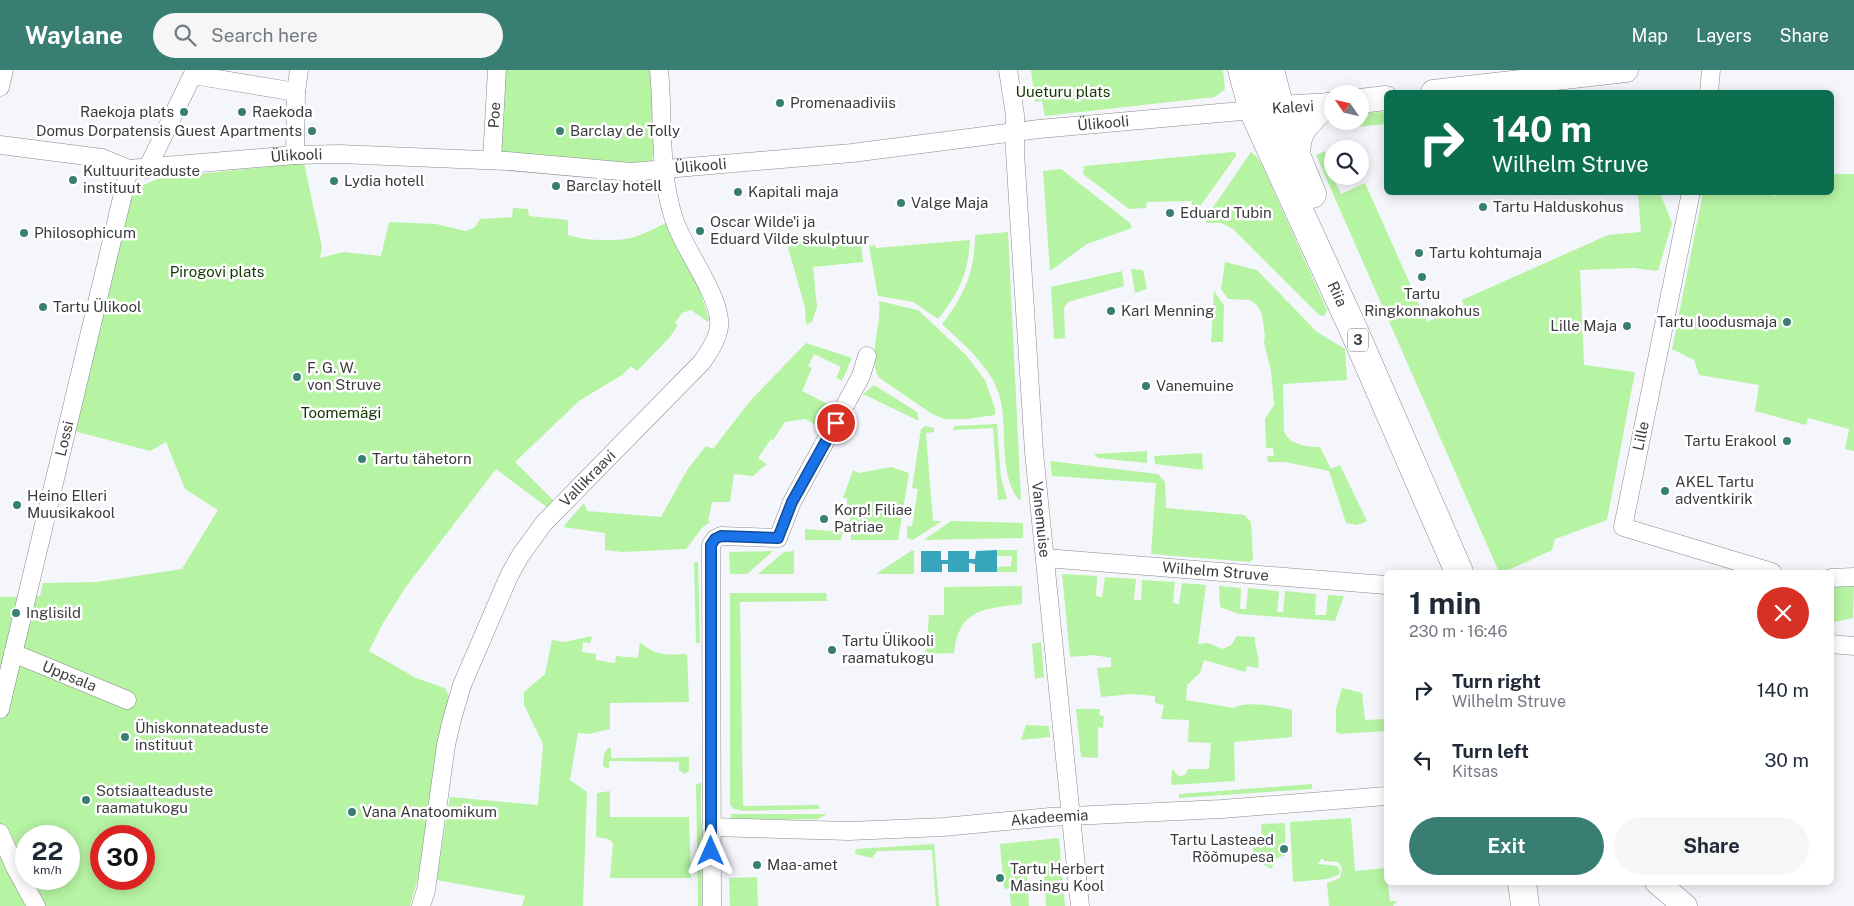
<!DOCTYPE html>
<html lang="en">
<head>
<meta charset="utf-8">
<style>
	body { margin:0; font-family:"Public Sans",sans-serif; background:#f6f6f7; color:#1f2937; height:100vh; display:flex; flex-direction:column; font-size:19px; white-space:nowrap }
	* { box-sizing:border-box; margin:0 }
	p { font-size:16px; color:#747a83 }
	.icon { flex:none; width:28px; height:28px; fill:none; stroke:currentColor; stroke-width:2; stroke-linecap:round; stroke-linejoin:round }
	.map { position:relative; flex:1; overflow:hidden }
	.drawer { position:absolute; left:1384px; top:500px; width:450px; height:315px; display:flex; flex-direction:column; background:#fff; border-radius:8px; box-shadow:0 2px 12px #0003 }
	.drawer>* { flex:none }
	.hud { position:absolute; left:1384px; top:20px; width:450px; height:105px; border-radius:8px; box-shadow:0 2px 12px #0003; background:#0b6e4f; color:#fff; overflow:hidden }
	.needle { width:32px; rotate:304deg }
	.controls { position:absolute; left:1324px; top:15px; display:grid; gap:10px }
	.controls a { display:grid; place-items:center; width:45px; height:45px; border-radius:50%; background:#fff; box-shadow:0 2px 12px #0003; font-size:25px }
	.speed { position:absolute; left:15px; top:755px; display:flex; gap:10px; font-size:25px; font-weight:700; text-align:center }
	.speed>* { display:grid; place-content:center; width:65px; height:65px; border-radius:50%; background:#fff; box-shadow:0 2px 12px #0003; line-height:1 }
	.speed small { font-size:12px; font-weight:400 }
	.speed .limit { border:8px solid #d22; background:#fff; color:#111 }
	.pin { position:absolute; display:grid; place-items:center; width:42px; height:42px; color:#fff; margin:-21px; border:2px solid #fff; border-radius:50%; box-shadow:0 1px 5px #0007 }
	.me { position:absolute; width:55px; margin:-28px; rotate:0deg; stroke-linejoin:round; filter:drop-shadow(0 0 4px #0008) }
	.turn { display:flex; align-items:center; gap:18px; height:105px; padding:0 25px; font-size:22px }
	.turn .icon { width:65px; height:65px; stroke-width:2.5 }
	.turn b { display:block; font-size:35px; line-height:42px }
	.round { display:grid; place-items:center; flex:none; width:52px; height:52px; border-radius:26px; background:#f6f6f7 }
	.summary { display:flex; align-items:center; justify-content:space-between; height:85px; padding:0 25px }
	h1 { font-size:30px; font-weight:700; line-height:38px }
	.action { display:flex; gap:10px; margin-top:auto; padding:10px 25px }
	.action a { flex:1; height:58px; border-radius:30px; background:#397e72; color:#fff; font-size:20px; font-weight:700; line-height:58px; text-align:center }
	.action a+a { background:#f6f6f7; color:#1f2937 }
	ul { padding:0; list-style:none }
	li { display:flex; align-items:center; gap:15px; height:70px; padding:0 25px }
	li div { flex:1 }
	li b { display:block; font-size:19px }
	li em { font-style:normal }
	header { display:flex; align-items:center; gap:30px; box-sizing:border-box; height:70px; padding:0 25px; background:#397e72; color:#fff }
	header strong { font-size:24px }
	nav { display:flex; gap:28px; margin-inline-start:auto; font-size:18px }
	.search { width:350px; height:45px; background:#f6f6f7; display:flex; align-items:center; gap:12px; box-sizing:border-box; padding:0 18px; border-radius:28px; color:#747a83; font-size:19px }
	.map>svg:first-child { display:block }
</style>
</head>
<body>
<header>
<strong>Waylane</strong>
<div class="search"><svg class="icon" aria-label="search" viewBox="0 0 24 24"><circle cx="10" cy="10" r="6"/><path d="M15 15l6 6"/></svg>Search here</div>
<nav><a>Map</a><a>Layers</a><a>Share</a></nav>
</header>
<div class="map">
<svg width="1854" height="836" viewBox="0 0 1854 836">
	<rect width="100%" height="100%" fill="#f5f6fc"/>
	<g fill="#b6f3a3" fill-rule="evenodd">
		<path d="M498,0h156l5,46 -8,51 -156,-13z"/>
		<path d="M1031,0h192l2,19 -10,8 -170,19 -3,-15 -7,1z"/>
		<path d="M1386,42v12l-41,4 -1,-7h16v-8z"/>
		<path d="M1325,81l7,25 9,18 24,-11 62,139 37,-17 -2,-5 146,-65 33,-3 -3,-39h22l12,30 -14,48 -24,-3 -54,2 4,95 51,7 -28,148 -52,19 -3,11c-9,4 -48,23 -53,22l-183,-417z"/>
		<path d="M1233,82l3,1v3l-35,49h-9v-4l-45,1 -1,6 -17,1 -46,-35 1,-8z"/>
		<path d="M1251,82l6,5 6,10 64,143 -3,6 -5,-1 -86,-86 -12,-6h-15l1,-7z"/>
		<path d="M304,93l18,84 -2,11 23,-6 38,4 8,-34 47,2 30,7 9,-4 5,-8 32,-2 1,-9 15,1 1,7 39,4v15c18,6 48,7 67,2 11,-4 22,-10 33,-15l28,55 13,43 -1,2 -17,-12 -9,3 -7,10 3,2 -8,12 -33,34 -6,-5 -9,9 -43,26 -64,61 39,39 -6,7 -52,-39 -91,119 -23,37 -13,26 47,27 29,10 5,10 -20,100 -12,80 -8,28h-410v-309l40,-1 3,-13 54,-1 85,-13 36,-59 -33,-21 -19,-47 -16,9 -76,-20 57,-234 6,-9 22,-10zM26,766h43v43h-43zM101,766h43v43h-43z"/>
		<path d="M1061,99l69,54 2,5 -45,16 -37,27 -7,-100z"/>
		<path d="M1831,104h23v277l-9,-2 4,-20 -41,-11 -2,7 -51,-14 4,-26 -60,-10 -5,-15 -22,-11 31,-156 56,-1 16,4 3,-3 53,-1z"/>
		<path d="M1008,162l13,268 -3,-1c-21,-30 -9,-72 -19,-105 -10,-29 -35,-49 -57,-70 22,-27 33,-54 33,-89z"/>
		<path d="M785,167l76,7 2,18 -50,5 4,40 -5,15 -6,3 -1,-18z"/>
		<path d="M970,170c-1,32 -12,55 -32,79l-25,-17 -35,-6 -9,-50 6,-1 1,3z"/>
		<path d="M1225,192l32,8 60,62 28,17 2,31 -64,4 1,47c5,14 23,16 36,16l11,22 9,-4 27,56 -10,4 -11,-2 -17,-52 -44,-9h-17l-1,-6h7l-1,-8h-7l-1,-29 9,-14 -3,-34 -7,-29 1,-6 -3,-21 -4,-9 -8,-6 -22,-1 -7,-10z"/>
		<path d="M1131,199l12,1 4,19 -12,4z"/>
		<path d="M1122,201l2,15 -56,16 -4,6 1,30 -11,1 -3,-52z"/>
		<path d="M1214,221l10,14 -1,37h-12z"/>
		<path d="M879,231l39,9 48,45 19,25 10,29v6l-28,4h-23l-12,-5 -54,-37c-10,-24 4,-51 1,-76z"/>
		<path d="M806,273l46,15 -10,23 -6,-3 5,-11 -27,-13 -6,12 4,2 -10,23 30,15 -11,22 -16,-9 -20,3 -12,18 -2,-1 -13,19 9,6 -14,12 -19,-2 -4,28h-18l-4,19h3l-9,7 -16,21 -64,3 -17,-2v-17l-42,-6 21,-24 3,8 74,6 26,-47 19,-24 7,3 37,-48z"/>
		<path d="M874,315l43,27 2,9 -56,-27z"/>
		<path d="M997,354l4,54 6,21 -9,1 -5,-72 -40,2 1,-4z"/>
		<path d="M925,356l9,2v4l-8,1 7,88h9l-29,19 -6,-2v-12h5l6,-37 -6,-1 9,-59z"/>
		<path d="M1147,381v12l-49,-5 -4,-4z"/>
		<path d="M1202,383l1,17 -48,-6 -1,-8z"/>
		<path d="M1050,391l108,13 7,8 1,26 78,7 7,7 2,37 -3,3 -99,-8 5,-71 -104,-7z"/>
		<path d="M891,397l18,6 -11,67h-47v-7l-2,-1 2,-24h-4v-10h-4l10,-28 6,3z"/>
		<path d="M951,451l72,2v15l-99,2z"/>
		<path d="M805,459l38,3 -2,8h-36z"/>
		<path d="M997,480h20v22h-20v-5l14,-1 1,-10h-15z"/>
		<path d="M773,481l-26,23h-17l-1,-22z"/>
		<path d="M794,481v23h-36l26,-22z"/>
		<path d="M911,481h3v23h-38z"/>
		<path d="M694,492h4l2,81h-4z"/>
		<path d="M1062,504l35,2 -1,20 6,1 3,-20 31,2 -2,21h7l1,-20 33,2 -2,21 6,1 3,-21 24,2 -8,59 10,-1 15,6 8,-4 6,-9 18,1c-1,12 6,20 3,31l-11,-2 -2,6 -41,-12 -4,13 -13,12 -1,15 48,8c12,-8 44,-1 58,2v27l-58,5 1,39 -64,4 1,-16 7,7 6,-1 3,-6h21l2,-26 -23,-1 1,-22 -28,-1 3,-14 -9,-2v-7l-24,-2 -30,3 -4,-29 14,-1v-9l-17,-3 -24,2z"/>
		<path d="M1854,510l-1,38 -19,4 -3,-3v-37z"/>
		<path d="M1022,516v18c-38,5 -63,4 -68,49l-28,1 3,-39h15v-28z"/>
		<path d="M1219,516l22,2 -1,21h6l2,-21 31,3 -2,21h6l2,-21 31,3 -1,21h11l2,-20 16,1 -9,25 -96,-7 -19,-7z"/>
		<path d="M730,523h96l1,8 -87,1 3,204 76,-1 1,4 -77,2 -9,-2 -4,-4z"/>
		<path d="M592,566l-2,7 -7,-1 -1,10 14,2v6l19,3 1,-7 22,2 2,-16c14,14 28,13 47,12l2,48 -79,1v26l-21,5 -11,-1 -8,47 17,12 -4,114h-61l3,-10 -89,-16 14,-83 88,8 5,-61 -19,-39v-13l21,-18 7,-34 13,2z"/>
		<path d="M1041,572l3,35 -9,2 -3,-35z"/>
		<path d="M1342,618l20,5 3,27 21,-1v12l-45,3 -5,-2v-23z"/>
		<path d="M1076,639h24l-1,6 5,1 -1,12 -5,-1v31l-17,-1z"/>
		<path d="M1026,655l23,1 1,11 -29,3z"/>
		<path d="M608,678h3v10l78,-1v14l-5,3 -5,-4v-8l-70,-1v8l-3,-1 -3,-2 1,-12z"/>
		<path d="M701,713l1,123h-4l-2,-122z"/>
		<path d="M1312,714v5l-133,9v-4z"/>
		<path d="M610,721v26h79l2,61h-81l3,-35 -5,-4 -12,-2 1,-44z"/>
		<path d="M731,744h96l-9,5 -81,1 -6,-1z"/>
		<path d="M1351,748l4,53 31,-3 4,33h7l-4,5h-64l-2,-23 13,-5 2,-10 -4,-6 -14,-1 -2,-3 -4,6 19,2 3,4 -1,5 -12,4 -34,3 -3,-60z"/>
		<path d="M1285,753l1,32 -9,3 -6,11 -18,-11v-16l9,-1 -1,-17z"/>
		<path d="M1059,768l6,68h-19l-3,-43 -17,2 3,41h-18l-2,-18 -5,1 -4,-45z"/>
		<path d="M934,774l5,62h-3l-4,-56 -55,1 -5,7 -17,-4 1,-5z"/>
		<path d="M757,807l1,29h-28l-1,-28z"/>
	</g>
	<path fill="#37a6bc" d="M997,480v22h-22v-8l-6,-1v9h-21v-8h-6v8h-21v-21h20v9h7v-9h21v8h6l1,-8z"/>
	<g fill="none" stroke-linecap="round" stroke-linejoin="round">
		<g stroke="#898a8f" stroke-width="19">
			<g id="street">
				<path id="s1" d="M1008,0l7,45v37l19,300 46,454"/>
				<path d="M193,5l103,17"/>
				<path d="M0,17l4,-17"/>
				<path d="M1709,22l2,-22"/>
				<path id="s2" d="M0,75l102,13 27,11 166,-14 44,-1 168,7 124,11 221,-19 187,-24 214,-19"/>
				<path d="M295,85l1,-63 3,-22"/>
				<path id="s3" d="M492,90l5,-90"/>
				<path d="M147,99l48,-99"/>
				<path d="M1691,122l-68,335 149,45"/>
				<path id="s4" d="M1045,488l341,27"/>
				<path d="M1831,508l23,-1"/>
				<path d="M1831,574l23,2"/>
				<path id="s5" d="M13,583l114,47"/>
				<path id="s6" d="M0,639l129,-540"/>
				<path id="s7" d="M711,757l138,4 94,-4 107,-10 172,-8 164,-13"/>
				<path d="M0,763l15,34 21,39"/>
				<path id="s8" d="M421,836l5,-16 20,-145 6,-26 10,-34 47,-109 11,-20 24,-33 158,-161c8,-11 19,-28 17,-42 -2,-29 -36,-72 -45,-101 -16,-48 -10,-100 -15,-149"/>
				<path d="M712,836l-1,-361 4,-6 6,-3 57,2 14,-36 69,-126 6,-20"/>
			</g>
		</g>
		<g stroke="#898a8f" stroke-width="25">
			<g id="secondary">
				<path d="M1433,22l193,-22"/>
				<path d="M1360,31l26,-3"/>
				<path id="s9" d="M1263,39l69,-4"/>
				<path d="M1299,93c-4,-31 8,-39 29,-58"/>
				<path d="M1657,812l28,24"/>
			</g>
		</g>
		<g stroke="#898a8f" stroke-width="29">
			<g id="highway">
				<path id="s10" d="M1242,0l11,40 102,223 104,239"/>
				<path d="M1270,0l15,58 27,66"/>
				<path d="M1522,812l3,24"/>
			</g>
		</g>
		<use href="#street" stroke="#fff" stroke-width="18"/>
		<use href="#secondary" stroke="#fff" stroke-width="24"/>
		<use href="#highway" stroke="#fff" stroke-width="28"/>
	</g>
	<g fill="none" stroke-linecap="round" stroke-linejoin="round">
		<g stroke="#114b97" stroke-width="12">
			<path id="route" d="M711,781v-306l4,-6 6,-3 57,2 14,-36 44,-79"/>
		</g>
		<use href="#route" stroke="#1a73e8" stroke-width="9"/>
	</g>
	<g fill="#397e72" stroke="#fff" stroke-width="2">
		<circle cx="780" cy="33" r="5"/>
		<circle cx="184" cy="42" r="5"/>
		<circle cx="242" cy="42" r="5"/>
		<circle cx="312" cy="61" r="5"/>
		<circle cx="560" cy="61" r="5"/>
		<circle cx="73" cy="110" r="5"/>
		<circle cx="334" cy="111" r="5"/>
		<circle cx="556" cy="116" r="5"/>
		<circle cx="738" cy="122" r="5"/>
		<circle cx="901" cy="133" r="5"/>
		<circle cx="1483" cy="137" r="5"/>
		<circle cx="1170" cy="143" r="5"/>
		<circle cx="700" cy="161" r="5"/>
		<circle cx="24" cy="163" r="5"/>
		<circle cx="1419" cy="183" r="5"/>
		<circle cx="1422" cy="207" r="5"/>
		<circle cx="43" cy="237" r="5"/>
		<circle cx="1111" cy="241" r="5"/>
		<circle cx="1787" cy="252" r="5"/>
		<circle cx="1627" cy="256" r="5"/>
		<circle cx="297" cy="307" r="5"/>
		<circle cx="1146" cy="316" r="5"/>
		<circle cx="1787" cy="371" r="5"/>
		<circle cx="362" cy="389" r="5"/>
		<circle cx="1665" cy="421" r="5"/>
		<circle cx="17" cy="435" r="5"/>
		<circle cx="824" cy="449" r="5"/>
		<circle cx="16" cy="543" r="5"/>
		<circle cx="832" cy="580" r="5"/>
		<circle cx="125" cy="667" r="5"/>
		<circle cx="86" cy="730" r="5"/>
		<circle cx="352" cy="742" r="5"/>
		<circle cx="1284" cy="779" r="5"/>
		<circle cx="757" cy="795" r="5"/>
		<circle cx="1000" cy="808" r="5"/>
	</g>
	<g text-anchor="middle" stroke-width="5" stroke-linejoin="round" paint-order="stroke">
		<rect fill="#fff" stroke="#767678" stroke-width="1" x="1348" y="258.5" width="20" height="23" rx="4"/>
		<g font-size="14" font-weight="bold" fill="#3c3c3e">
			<text x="1358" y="275">3</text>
		</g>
		<g font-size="15" fill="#103800" stroke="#fff">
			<text x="1063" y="27">Uueturu plats</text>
			<text x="217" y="207">Pirogovi plats</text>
			<text x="341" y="348">Toomemägi</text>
		</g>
		<g font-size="15" fill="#3c3c3e" stroke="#fff" text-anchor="start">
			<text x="790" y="38">Promenaadiviis</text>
			<text x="174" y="47" text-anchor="end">Raekoja plats</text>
			<text x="252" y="47">Raekoda</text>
			<text x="302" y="66" text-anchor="end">Domus Dorpatensis Guest Apartments</text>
			<text x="570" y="66">Barclay de Tolly</text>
			<text x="83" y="106">Kultuuriteaduste<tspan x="83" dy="17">instituut</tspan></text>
			<text x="344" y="116">Lydia hotell</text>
			<text x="566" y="121">Barclay hotell</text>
			<text x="748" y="127">Kapitali maja</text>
			<text x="911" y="138">Valge Maja</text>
			<text x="1493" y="142">Tartu Halduskohus</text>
			<text x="1180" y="148">Eduard Tubin</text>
			<text x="710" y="157">Oscar Wilde'i ja<tspan x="710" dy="17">Eduard Vilde skulptuur</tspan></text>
			<text x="34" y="168">Philosophicum</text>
			<text x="1429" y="188">Tartu kohtumaja</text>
			<text x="1422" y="229" text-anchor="middle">Tartu<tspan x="1422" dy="17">Ringkonnakohus</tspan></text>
			<text x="53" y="242">Tartu Ülikool</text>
			<text x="1121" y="246">Karl Menning</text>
			<text x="1777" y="257" text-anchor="end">Tartu loodusmaja</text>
			<text x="1617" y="261" text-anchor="end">Lille Maja</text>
			<text x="307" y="303">F. G. W.<tspan x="307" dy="17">von Struve</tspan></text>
			<text x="1156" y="321">Vanemuine</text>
			<text x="1777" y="376" text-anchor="end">Tartu Erakool</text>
			<text x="372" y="394">Tartu tähetorn</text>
			<text x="1675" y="417">AKEL Tartu<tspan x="1675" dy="17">adventkirik</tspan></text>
			<text x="27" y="431">Heino Elleri<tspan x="27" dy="17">Muusikakool</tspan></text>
			<text x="834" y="445">Korp! Filiae<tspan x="834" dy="17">Patriae</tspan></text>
			<text x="26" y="548">Inglisild</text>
			<text x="842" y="576">Tartu Ülikooli<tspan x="842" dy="17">raamatukogu</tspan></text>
			<text x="135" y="663">Ühiskonnateaduste<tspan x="135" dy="17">instituut</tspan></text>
			<text x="96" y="726">Sotsiaalteaduste<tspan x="96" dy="17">raamatukogu</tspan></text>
			<text x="362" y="747">Vana Anatoomikum</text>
			<text x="1274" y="775" text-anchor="end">Tartu Lasteaed<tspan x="1274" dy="17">Rõõmupesa</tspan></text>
			<text x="767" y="800">Maa-amet</text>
			<text x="1010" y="804">Tartu Herbert<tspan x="1010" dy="17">Masingu Kool</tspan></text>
		</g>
		<g font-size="15" fill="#3c3c3e" stroke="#fff">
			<text dy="5" stroke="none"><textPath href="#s9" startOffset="30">Kalevi</textPath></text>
			<text dy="5" stroke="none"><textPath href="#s3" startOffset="45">Poe</textPath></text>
			<text dy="5" stroke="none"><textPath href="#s2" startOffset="1110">Ülikooli</textPath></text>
			<text dy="5" stroke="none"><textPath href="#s2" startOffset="300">Ülikooli</textPath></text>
			<text dy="5" stroke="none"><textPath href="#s2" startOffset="705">Ülikooli</textPath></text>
			<text dy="5" stroke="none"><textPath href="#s10" startOffset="244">Riia</textPath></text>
			<text transform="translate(1641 366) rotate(-78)" y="5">Lille</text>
			<text dy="5" stroke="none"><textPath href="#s6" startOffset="278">Lossi</textPath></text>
			<text dy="5" stroke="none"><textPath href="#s8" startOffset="470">Vallikraavi</textPath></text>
			<text dy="5" stroke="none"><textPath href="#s1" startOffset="451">Vanemuise</textPath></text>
			<text dy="5" stroke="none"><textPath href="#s4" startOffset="171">Wilhelm Struve</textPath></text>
			<text dy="5" stroke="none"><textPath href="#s5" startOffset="61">Uppsala</textPath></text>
			<text dy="5" stroke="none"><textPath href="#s7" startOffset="339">Akadeemia</textPath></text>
		</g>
	</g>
</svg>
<div class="controls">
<a><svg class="needle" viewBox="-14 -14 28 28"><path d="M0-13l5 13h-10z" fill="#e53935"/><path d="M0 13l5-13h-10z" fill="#747a83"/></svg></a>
<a><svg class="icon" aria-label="search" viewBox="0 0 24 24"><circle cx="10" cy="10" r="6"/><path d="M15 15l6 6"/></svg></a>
</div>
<div class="speed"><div>22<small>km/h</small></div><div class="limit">30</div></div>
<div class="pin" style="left:836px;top:353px;background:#d93025"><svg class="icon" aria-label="arrive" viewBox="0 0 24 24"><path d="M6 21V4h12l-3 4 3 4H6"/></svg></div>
<svg class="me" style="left:711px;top:781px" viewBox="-20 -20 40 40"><path d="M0-17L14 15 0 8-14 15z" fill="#1a73e8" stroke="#fff" stroke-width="4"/></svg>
<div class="hud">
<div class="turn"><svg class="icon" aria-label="right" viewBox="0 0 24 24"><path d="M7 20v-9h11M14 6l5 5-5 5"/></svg><div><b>140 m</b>Wilhelm Struve</div></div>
</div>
<section class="drawer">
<div class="summary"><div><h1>1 min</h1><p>230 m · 16:46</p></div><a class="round" style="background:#d93025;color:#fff"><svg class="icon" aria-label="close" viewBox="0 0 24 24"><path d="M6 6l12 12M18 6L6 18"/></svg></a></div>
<ul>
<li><svg class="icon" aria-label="right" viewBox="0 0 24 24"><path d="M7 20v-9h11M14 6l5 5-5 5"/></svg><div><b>Turn right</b><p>Wilhelm Struve</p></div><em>140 m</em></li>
<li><svg class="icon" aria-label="left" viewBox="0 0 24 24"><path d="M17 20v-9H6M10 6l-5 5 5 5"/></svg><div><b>Turn left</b><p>Kitsas</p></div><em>30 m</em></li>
</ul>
<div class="action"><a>Exit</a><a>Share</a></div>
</section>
</div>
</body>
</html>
